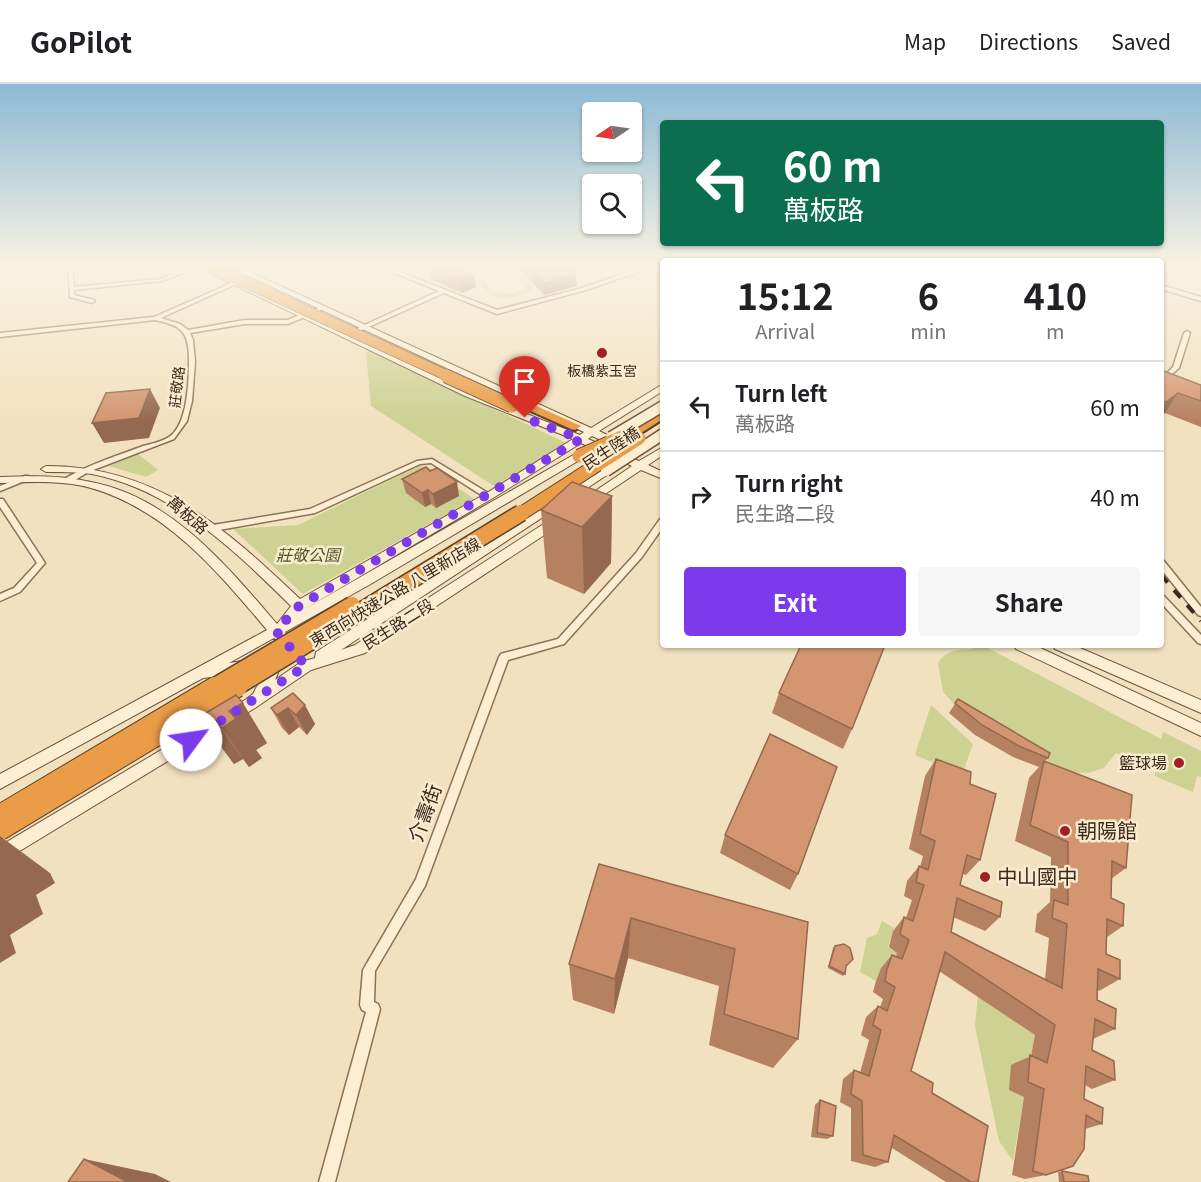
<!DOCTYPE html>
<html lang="en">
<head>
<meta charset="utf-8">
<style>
	body { margin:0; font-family:Georgia,"Noto Sans TC",serif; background:#f6f6f6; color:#202124; height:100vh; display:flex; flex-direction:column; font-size:22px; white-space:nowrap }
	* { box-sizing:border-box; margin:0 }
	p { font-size:20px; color:#757577 }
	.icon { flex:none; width:33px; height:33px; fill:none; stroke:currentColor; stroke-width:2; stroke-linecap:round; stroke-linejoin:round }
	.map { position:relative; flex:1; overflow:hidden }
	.drawer { position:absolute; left:660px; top:174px; width:504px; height:390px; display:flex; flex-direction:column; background:#fff; border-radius:6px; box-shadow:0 2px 4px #0004 }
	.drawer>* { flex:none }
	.hud { position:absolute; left:660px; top:36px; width:504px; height:126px; border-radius:6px; box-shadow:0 2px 4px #0004; background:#0b6e4f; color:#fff; overflow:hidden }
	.needle { width:39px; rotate:257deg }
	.controls { position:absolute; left:582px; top:18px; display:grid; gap:12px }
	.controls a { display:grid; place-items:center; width:60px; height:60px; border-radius:6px; background:#fff; box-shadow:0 2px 4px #0004; font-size:30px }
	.pin { position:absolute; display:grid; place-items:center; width:51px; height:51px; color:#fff; margin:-62px -26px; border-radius:50% 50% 50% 0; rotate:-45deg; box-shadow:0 0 6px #0007 }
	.pin .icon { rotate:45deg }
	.me { position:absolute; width:66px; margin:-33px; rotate:59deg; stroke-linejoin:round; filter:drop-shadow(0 0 4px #0008) }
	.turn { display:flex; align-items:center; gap:21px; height:126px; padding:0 24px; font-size:27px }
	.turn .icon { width:78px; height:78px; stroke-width:2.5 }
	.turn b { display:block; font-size:42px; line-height:51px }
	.eta { display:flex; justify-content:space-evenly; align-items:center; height:102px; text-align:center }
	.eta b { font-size:36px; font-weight:700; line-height:42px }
	.primary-button { display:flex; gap:12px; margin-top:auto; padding:12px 24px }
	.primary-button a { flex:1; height:69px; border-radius:6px; background:#7c3aed; color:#fff; font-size:24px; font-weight:700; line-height:69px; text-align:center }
	.primary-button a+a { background:#f6f6f6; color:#202124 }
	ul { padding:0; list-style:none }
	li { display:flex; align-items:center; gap:18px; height:90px; padding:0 24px; border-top:2px solid #e0e0e0 }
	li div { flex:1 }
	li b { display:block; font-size:22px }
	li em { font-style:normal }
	header { display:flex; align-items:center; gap:36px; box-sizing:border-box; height:84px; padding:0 30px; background:#fff; border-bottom:2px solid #e0e0e0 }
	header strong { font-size:28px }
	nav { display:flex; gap:33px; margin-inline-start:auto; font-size:21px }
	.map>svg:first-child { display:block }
</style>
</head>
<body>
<header>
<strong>GoPilot</strong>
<nav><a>Map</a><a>Directions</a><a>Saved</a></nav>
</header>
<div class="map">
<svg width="1201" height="1098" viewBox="0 0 1201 1098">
	<rect width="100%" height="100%" fill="#f2e1bf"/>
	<g fill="#cdd192" fill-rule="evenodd">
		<path d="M505,185l11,2 18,17c-10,9 -35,15 -46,5 -6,-5 -10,-13 -15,-19l7,1zM498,188l14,1 14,15 -14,6 -19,-2 -10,-14z"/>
		<path d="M372,266l194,93 -72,43 -123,-80 -5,-53z"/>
		<path d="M138,370l20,16 -12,7 -37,-11z"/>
		<path d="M419,382l9,1 46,32 -171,95 -70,-65 65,-4z"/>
		<path d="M966,561h16l179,94 2,-7 38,19v26l-4,-1 -4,16 -38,-16v-6l-39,-17 -12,15 -16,5 -22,-1 -106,-62 -17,-18 -5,-29c9,-14 20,-13 36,-14z"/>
		<path d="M931,621l42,39 -11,31 -47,-20z"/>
		<path d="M882,837l12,7 -6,19 10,6 -8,19 -9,-4 -5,13 -16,-9 7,-34 10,-4z"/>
		<path d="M978,911l57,39 -22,127 -14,-20 -24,-115z"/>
	</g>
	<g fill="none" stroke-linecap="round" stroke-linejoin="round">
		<g stroke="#8d7155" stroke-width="3">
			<g id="street">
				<path d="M68,183h4l2,20 86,-8 31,-12h8l-38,14 -87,9v5l20,5 1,1 -3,2 -22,-6z"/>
				<path d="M380,183h7l110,43 85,-22 43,-15 -10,-6h7l8,4 10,-4h8l-14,6v2h-5l-43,15 -89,24 -53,-21 -93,42h-4v-2l92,-42z"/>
				<path d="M234,198l2,1v1l-75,34 19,6 8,6 57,-10h42l34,-13 5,1 -38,16h-43l-55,9 3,7 2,22 -3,39 -5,20 -13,18 -86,33 -16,10h-6v-4c24,-14 51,-22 77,-32 8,-2 18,-4 26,-9 19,-12 20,-57 20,-78 0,-27 -8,-34 -34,-39l-155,17v-4l154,-16z"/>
				<path d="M1161,201l40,12v4l-40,-12z"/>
				<path d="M1187,247l3,2 -11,35 -18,16v-5l12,-12 11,-34z"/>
				<path d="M432,375l61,37 -4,2h-3l-55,-35 -11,1 -105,49 -102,18 -4,-3 4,-3 97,-16 107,-48z"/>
				<path d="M25,392h3l4,2 -32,13v-5z"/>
				<path d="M0,415h3l42,64 -25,29 -20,9v-7l14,-6 23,-25 -37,-56z"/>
				<path d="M660,435h3v8l-21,30 -78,87 -56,16 -83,226 -50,85 -1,31 4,2 2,5 -45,173h-16l47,-170 -4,-2 -2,-5 3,-35 53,-91 83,-222 2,-3 3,-1 54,-14 78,-86z"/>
				<path d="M1161,476l3,1 37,46v9l-3,-1 -37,-46z"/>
				<path d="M1161,511l3,1 37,39v9l-3,-1 -37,-40z"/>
			</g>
		</g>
		<g stroke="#6f5239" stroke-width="2">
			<g id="secondary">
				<path d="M197,183h10l264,125 109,43 4,-3 -355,-165h10l352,161 72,-44v7l-64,40 25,12v4h-8l-24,-11 -4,3 51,22 24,-14v8l-15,10 15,7v7l-22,-9 -51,34h-8v-4l50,-34 -51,-23 -88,55 -190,112 272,-156h8v4l-214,127 -84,47 3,5 -2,4 -5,1 -7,-4 -45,25 14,-2h29l6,12 -3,7 26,-18 14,-4 1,-6 286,-183h8v4l-269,177 14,-5 198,-127h8l2,3 -2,3 -196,129 -54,17 -56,38 -255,155v-17l245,-146 8,-6 11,-21 -1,-2 -60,7 -203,111v-15l267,-144c-49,-58 -100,-120 -176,-142 -29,-8 -61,-6 -91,-5v-6c31,-1 61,-2 91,5 80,15 136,84 186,142l14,-18c-57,-56 -118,-116 -199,-132 -15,-2 -31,-2 -46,-2l-5,-3 5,-3c111,0 178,61 254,133l185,-105 88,-55 -108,-43z"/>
				<path d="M1014,561h20l167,78v13l-185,-87z"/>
				<path d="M1053,561h20l128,55v13l-146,-64z"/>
			</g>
		</g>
		<g stroke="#5a3f2a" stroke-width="4">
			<g id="highway">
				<path d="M515,316h8l58,26 -6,4 -4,-1 -56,-25z"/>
				<path d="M663,326v9l-25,16 -4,1 -6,-4z"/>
			</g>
		</g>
		<use href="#street" fill="#fceed3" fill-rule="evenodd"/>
		<use href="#secondary" fill="#fceed3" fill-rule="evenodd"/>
		<use href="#highway" fill="#eb9c47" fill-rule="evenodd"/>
		<path stroke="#3b291b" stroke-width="4" stroke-dasharray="10 10" stroke-linecap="butt" d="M1161,491l40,46"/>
		<g stroke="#6f5239" stroke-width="13" stroke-linecap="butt">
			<g id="secondary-bridge">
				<path d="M611,353l52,-31"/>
				<path d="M606,387l57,-37"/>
			</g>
		</g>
		<g stroke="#5a3f2a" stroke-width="11" stroke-linecap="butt">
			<path id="highway-bridge-far3" d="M211,183l239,110"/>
		</g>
		<g stroke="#5a3f2a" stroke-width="15" stroke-linecap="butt">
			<g id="highway-bridge-far2">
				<path d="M446,292l66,30"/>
				<path d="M579,372l52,-23"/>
				<path d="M519,431l120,-77"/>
			</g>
		</g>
		<g stroke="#5a3f2a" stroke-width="19" stroke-linecap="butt">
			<g id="highway-bridge-far1">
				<path d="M212,604l140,-83"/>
				<path d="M235,604l286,-175"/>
			</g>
		</g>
		<g stroke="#5a3f2a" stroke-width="22" stroke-linecap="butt">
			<g id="highway-bridge">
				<path d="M0,731l215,-128"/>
				<path d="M0,746l237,-143"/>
			</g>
		</g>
		<use href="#secondary-bridge" stroke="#fceed3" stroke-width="10"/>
		<use href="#highway-bridge-far3" stroke="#eb9c47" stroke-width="10"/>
		<use href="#highway-bridge-far2" stroke="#eb9c47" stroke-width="13"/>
		<use href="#highway-bridge-far1" stroke="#eb9c47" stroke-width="16"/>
		<use href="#highway-bridge" stroke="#eb9c47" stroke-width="20"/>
	</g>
	<g fill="#b68161">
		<path d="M518,183h51l8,19 -33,9z"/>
		<path d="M429,184l45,7 2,12 -14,6 -31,-13z"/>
		<path d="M1161,286l40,15v42l-36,-14 -4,3z"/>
		<path d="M430,387l29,25 -23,12 -5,-4 -6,3 -19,-14 -4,-14z"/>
		<path d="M612,412l-1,67 -27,31 -37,-16 -6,-68z"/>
		<path d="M293,609l22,31 -8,11 -8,-8 -10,8 -7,-7 -11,-20z"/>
		<path d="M779,609l73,36 -9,20 -71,-36z"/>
		<path d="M958,615l90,59 -3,3 81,107 -15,11v19l12,28 -16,11 -1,17 14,25 -21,12 -1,-1 -1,10 18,29 -22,10 -1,11 23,30 -23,9 -7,-4 -1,14 18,25 -17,5 -39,46 -21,4 -13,-4 12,-78 -15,-7 2,-25 20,-9 4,-21 -96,-64 -28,100 21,22 46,89h-32l-54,-34 -4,14 -13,5 -24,-6v-53l-11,-6 3,-23 11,-9 6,3 9,-33 -8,-5 5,-18 12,-11 2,1 3,-8 -10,-7 3,-11 5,-13 11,-13 4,2 1,-4 -8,-6 4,-16 11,-14 2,1 6,-18 -8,-4 3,-15 12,-15 1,1 3,-11 -14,-7 16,-73 11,-17 34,25 10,76 -14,15 -3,-1 -3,11 40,32 -15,14 -32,-14 -2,15 94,48 4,-42 -14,-6 2,-18 13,-12 1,-45 -36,-16 14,-63 10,-11 -26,-10 -38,-22 -26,-22z"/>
		<path d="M199,633l68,26 -11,7 6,8 -13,9 -6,-8 -9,5z"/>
		<path d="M725,751l73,39 -8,16 -70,-37z"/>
		<path d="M599,780l209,58 -10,117 -25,29 -64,-23 10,-59 -91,-28 -14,56 -41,-14 -4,-36z"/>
		<path d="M835,862l11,20 -1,8 -2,2 -15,-8 5,-20z"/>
		<path d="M820,1016l13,36 -6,3 -16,-2 4,-32z"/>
		<path d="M1062,1087l27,11h-30l-1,-10z"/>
	</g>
	<g fill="#94694f">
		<path d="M576,190l1,12 -33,9v-12z"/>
		<path d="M474,191l2,12 -14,6 -2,-12z"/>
		<path d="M150,305l10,19 -11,30 -45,5 -12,-20z"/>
		<path d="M1178,309l-13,20 -4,3v-6l5,-8z"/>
		<path d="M457,398l2,14 -23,12 -3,-14z"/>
		<path d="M428,406l3,14 -6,3 -3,-14z"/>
		<path d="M612,412l-1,67 -27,31 -2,-67z"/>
		<path d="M243,619l24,40 -11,7 6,8 -13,9 -27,-39 7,-17z"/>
		<path d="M305,621l10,19 -8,11 -11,-20z"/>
		<path d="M288,624l11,19 -10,8 -12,-20z"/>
		<path d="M215,636l28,39 -9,5 -28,-38z"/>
		<path d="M0,752l50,37 5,10 -19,12 7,19 -33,21 6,18 -16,10z"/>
		<path d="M631,834l-3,40 -14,56 1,-35z"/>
		<path d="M84,1075l71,15 16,8h-43z"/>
	</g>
	<g fill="#d49671" stroke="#94694f" stroke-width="1.5">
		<path d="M431,183h23l20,8 -14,6 -31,-13z"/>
		<path d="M529,183h40l7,7 -32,9z"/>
		<path d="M1161,286l40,15v16l-23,-8 -12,9 -5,-2z"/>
		<path d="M150,305l-11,29 -47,5 14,-30z"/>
		<path d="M426,383l4,4 7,-3 20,14 -24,12 -5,-4 -6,3 -20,-14z"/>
		<path d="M572,398l40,14 -30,31 -41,-17z"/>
		<path d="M801,561h84l-33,84 -73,-36z"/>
		<path d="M293,609l12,12 -9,10 -8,-7 -11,7 -6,-7z"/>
		<path d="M236,611l7,8 -14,8 7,8 -14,9 -7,-8 -9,6 -7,-9z"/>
		<path d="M958,615l92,54 -2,5 -27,-11 -39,-22 -27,-22z"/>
		<path d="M770,650l67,33 -39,107 -73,-39z"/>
		<path d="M936,675l35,13 -1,12 26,10 -16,66 -13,-5 -7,30 42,17 -2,15 -43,-19 -6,34 111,56 5,-64 -15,-6 2,-18 14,5v-63l-38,-17 14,-64 88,34 -6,73 -14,-7 -1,37 13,6 -1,22 -16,-7 -1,35 14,6v19l-22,-10 -1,31 19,9 -1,20 -20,-10 -3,31 22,11 1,19 -29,-14 -2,33 19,9 -1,16 -16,-9 -2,34 -11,17 -27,9 -13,-4 11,-82 -16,-7 2,-27 17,8 8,-38 -110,-73 -34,119 22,12 -1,10 56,33 -10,56h-7l-77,-47 -6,27 -25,-7 -1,-54 -11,-7 3,-24 15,6 12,-46 -8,-5 5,-19 9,5 8,-24 -10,-6 2,-12 5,-14 10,4 7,-19 -9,-6 4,-17 9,4 11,-36 -8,-3 3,-16 9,4 7,-29 -15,-7z"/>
		<path d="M599,780l209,58 -10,117 -74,-25 11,-65 -104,-31 -16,61 -46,-15z"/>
		<path d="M844,860l6,4 3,11 -7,7 -1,8 -16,-8 6,-20z"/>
		<path d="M820,1016l16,6 -3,30 -16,-3z"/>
		<path d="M84,1075l44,23h-60z"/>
		<path d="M1062,1087l26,5 1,6h-25z"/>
	</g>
	<linearGradient id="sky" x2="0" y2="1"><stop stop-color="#8cbad5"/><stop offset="0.54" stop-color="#f9f2e2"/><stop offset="1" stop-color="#f9f2e2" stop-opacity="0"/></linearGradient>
	<rect width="1201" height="337" fill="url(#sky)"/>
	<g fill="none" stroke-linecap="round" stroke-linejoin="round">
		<path stroke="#7c3aed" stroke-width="10" stroke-dasharray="0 18" d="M191,656l115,-74 -30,-35 23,-25 282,-167 -56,-21"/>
	</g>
	<g fill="#a21f25" stroke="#f9ebcf" stroke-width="2">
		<circle cx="602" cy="269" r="6"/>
		<circle cx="1179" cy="679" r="6"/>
		<circle cx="1065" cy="747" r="6"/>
		<circle cx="985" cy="793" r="6"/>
	</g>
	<g text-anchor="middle" stroke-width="5" stroke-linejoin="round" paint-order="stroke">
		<g font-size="14" fill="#3b291b" stroke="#f9ebcf">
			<text x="602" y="292">板橋紫玉宮</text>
		</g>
		<g font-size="14" fill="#3b291b" stroke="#f9ebcf">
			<text transform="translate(177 303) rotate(-83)" y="5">莊敬路</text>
		</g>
		<g font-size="16" fill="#3b291b" stroke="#f9ebcf">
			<text transform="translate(611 364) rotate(-33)" y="6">民生陸橋</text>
			<text transform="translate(188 431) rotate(41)" y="6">萬板路</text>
			<text transform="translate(395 508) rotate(-31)" y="6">東西向快速公路 八里新店線</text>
			<text transform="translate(398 540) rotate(-32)" y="6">民生路二段</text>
		</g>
		<g font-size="16" font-style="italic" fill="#4d5920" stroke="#f9ebcf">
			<text x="308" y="477">莊敬公園</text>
		</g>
		<g font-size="16" fill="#3b291b" stroke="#f9ebcf" text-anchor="end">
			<text x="1167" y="685">籃球場</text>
		</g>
		<g font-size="20" fill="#3b291b" stroke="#f9ebcf">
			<text transform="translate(425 729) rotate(-70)" y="7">介壽街</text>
		</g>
		<g font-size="20" fill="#3b291b" stroke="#f9ebcf" text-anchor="start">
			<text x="1077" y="754">朝陽館</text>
			<text x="997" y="800">中山國中</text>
		</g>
	</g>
</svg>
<div class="controls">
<a><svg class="needle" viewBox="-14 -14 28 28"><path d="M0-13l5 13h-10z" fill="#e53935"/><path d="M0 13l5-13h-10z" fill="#757577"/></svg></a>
<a><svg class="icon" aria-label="search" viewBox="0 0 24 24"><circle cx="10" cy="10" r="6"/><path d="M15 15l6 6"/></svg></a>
</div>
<div class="pin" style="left:525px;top:334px;background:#d93025"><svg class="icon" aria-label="arrive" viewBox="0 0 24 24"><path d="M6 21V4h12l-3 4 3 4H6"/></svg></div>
<svg class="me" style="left:191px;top:656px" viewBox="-20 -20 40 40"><circle r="19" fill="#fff"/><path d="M0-13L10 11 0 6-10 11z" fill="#7c3aed"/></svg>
<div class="hud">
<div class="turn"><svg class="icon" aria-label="left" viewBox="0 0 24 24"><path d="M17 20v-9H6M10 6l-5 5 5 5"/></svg><div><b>60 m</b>萬板路</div></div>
</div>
<section class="drawer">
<div class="eta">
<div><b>15:12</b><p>Arrival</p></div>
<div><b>6</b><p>min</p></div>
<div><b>410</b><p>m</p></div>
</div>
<ul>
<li><svg class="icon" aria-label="left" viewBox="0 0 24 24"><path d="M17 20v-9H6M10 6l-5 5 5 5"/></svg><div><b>Turn left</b><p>萬板路</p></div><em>60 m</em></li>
<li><svg class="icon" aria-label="right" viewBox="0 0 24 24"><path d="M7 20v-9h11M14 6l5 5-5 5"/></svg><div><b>Turn right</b><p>民生路二段</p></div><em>40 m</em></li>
</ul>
<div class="primary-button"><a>Exit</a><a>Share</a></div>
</section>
</div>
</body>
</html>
